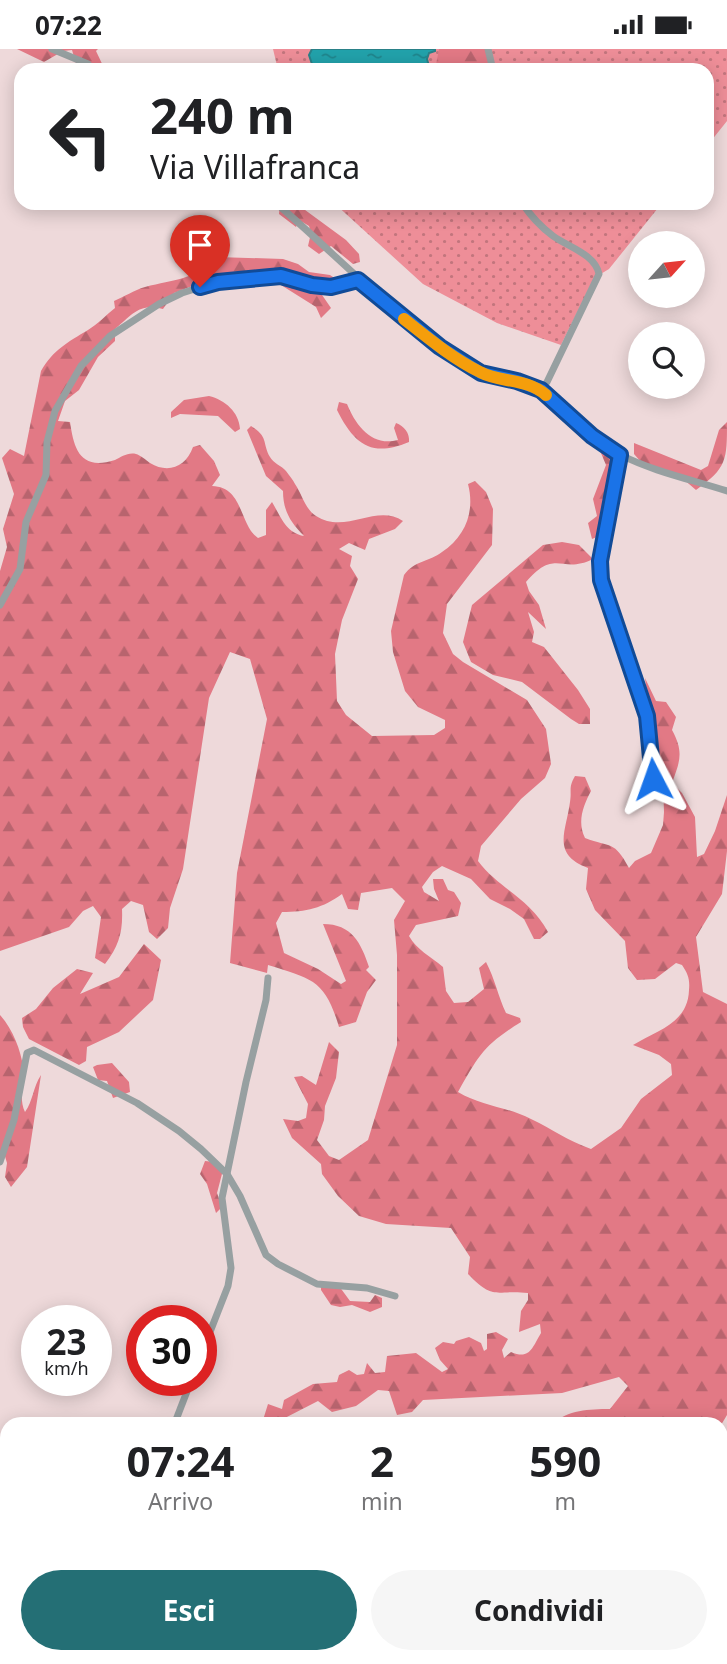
<!DOCTYPE html>
<html lang="it">
<head>
<meta charset="utf-8">
<style>
	body { margin:0; font-family:"Noto Sans",sans-serif; background:#f6f6f6; color:#202124; height:100vh; display:flex; flex-direction:column; font-size:26px; white-space:nowrap }
	* { box-sizing:border-box; margin:0 }
	p { font-size:23px; color:#757577 }
	.icon { flex:none; width:38px; height:38px; fill:none; stroke:currentColor; stroke-width:2; stroke-linecap:round; stroke-linejoin:round }
	.map { position:relative; flex:1; overflow:hidden }
	.side { position:absolute; left:0px; top:1368px; width:728px; height:247px; display:flex; flex-direction:column; background:#fff; border-radius:21px 21px 0 0; box-shadow:0 4px 18px #0003 }
	.side>* { flex:none }
	.banner { position:absolute; left:14px; top:14px; width:700px; height:147px; border-radius:21px; box-shadow:0 4px 18px #0003; background:#fff; color:#202124; overflow:hidden }
	.needle { width:46px; rotate:63deg }
	.controls { position:absolute; left:628px; top:182px; display:grid; gap:14px }
	.controls a { display:grid; place-items:center; width:77px; height:77px; border-radius:50%; background:#fff; box-shadow:0 4px 18px #0003; font-size:35px }
	.speed { position:absolute; left:21px; top:1256px; display:flex; gap:14px; font-size:35px; font-weight:700; text-align:center }
	.speed>* { display:grid; place-content:center; width:91px; height:91px; border-radius:50%; background:#fff; box-shadow:0 4px 18px #0003; line-height:1 }
	.speed small { font-size:18px; font-weight:400 }
	.speed .limit { border:10px solid #d22; background:#fff; color:#111 }
	.pin { position:absolute; display:grid; place-items:center; width:60px; height:60px; color:#fff; margin:-72px -30px; border-radius:50% 50% 50% 0; rotate:-45deg; box-shadow:0 0 7px #0007 }
	.pin .icon { rotate:45deg }
	.me { position:absolute; width:77px; margin:-38px; rotate:356deg; stroke-linejoin:round; filter:drop-shadow(0 0 5px #0008) }
	.turn { display:flex; align-items:center; gap:24px; height:147px; padding:0 21px; font-size:32px }
	.turn .icon { width:91px; height:91px; stroke-width:2.5 }
	.turn b { display:block; font-size:49px; line-height:60px }
	.eta { display:flex; justify-content:space-evenly; align-items:center; height:119px; text-align:center }
	.eta b { font-size:42px; font-weight:700; line-height:49px }
	.action { display:flex; gap:14px; margin-top:auto; padding:14px 21px }
	.action a { flex:1; height:80px; border-radius:42px; background:#246f75; color:#fff; font-size:28px; font-weight:700; line-height:80px; text-align:center }
	.action a+a { background:#f6f6f6; color:#202124 }
	.status { display:flex; justify-content:space-between; align-items:center; height:49px; padding:0 35px; background:#fff; direction:ltr }
	.status svg { height:19px; fill:currentColor }
	.map>svg:first-child { display:block }
</style>
</head>
<body>
<div class="status"><b>07:22</b><svg viewBox="0 0 49 12"><path d="M0 12V9h3v3zM5 12V6h3v6zM10 12V3h3v9zM15 12V0h3v12zM26 1h20v11H26zM47 4h2v5h-2z"/></svg></div>
<div class="map">
<svg width="727" height="1615" viewBox="0 0 727 1615">
	<defs>
		<pattern id="grass-dots" width="8" height="8" patternUnits="userSpaceOnUse" patternTransform="scale(1.75)"><rect width="8" height="8" fill="#ee8e98"/><path d="M2 2h.1M6 6h.1" fill="none" stroke="#c2757d" stroke-width="1.8" stroke-linecap="round"/></pattern>
		<pattern id="forest-firs" width="22" height="20" patternUnits="userSpaceOnUse" patternTransform="scale(1.75)"><rect width="22" height="20" fill="#e27985"/><path d="M5 1l3.5 6h-7zM16 11l3.5 6h-7z" fill="#b8646e"/></pattern>
		<pattern id="water-ripples" width="26" height="14" patternUnits="userSpaceOnUse" patternTransform="scale(1.75)"><rect width="26" height="14" fill="#22a2ab"/><path d="M2 4q2-2 4 0t4 0M15 11q2-2 4 0t4 0" fill="none" stroke="#1f858c"/></pattern>
	</defs>
	<rect width="100%" height="100%" fill="#eed9da"/>
	<g fill="url(#grass-dots)">
		<path d="M273,0h454v72l-20,25v-76h-429z"/>
		<path d="M334,154h328l-53,66 -15,9 -33,67 -64,-22 -74,-39z"/>
	</g>
	<g fill="url(#forest-firs)">
		<path d="M17,0h81l-2,2 9,19h-27l-6,-20 -9,1 -19,11z"/>
		<path d="M439,0h47l6,21h-57z"/>
		<path d="M280,154h14l7,4 45,33 13,14 1,8 -7,2 -22,-18 -12,8 -11,-8 3,-13 -2,-7 -10,-6 -3,7 -17,-13z"/>
		<path d="M217,208l66,2 15,5 11,8 21,3 9,6 1,11h-11l-7,-3 -2,3 11,16 -10,10 -5,-11 -43,-27 -8,-9 -54,8 -37,14 -11,16c-24,-6 -30,5 -48,20v12l-17,16 -19,33 -14,11 -7,20 12,1c4,27 10,49 45,38 6,-3 13,-8 21,-6 4,1 10,6 14,9 18,11 36,4 43,-16l7,-2 14,16 6,14 -8,11c32,1 27,39 46,52l8,-3v-25l6,-8c9,15 14,31 32,34 -14,-14 -21,-26 -21,-45l-17,-15 -19,-46 4,-4c18,11 11,17 19,31 3,6 12,9 16,14 3,4 7,9 9,13 7,10 10,25 21,32 30,19 60,-13 87,5l-8,8 -26,10 -4,11 -16,-7 -10,6 13,7 -2,10 8,13 -16,41 -7,34 2,47 9,14 26,21 62,-1 11,-7v-8l-27,-13 -13,-16 -12,-39 -2,-21 13,-56c11,-15 25,-13 38,-23 24,-16 33,-41 26,-68l7,-3 11,11 7,17 -1,36 -45,59 -4,29 10,21 10,8 64,38 19,29 5,35 -6,14 -24,21 -40,47 -3,15c21,28 52,37 70,71l-8,7h-6l-10,-20 -14,-10 -20,-10 -19,-20 -29,-13 -9,6 -11,15 2,5 15,9 -5,-12 -1,-10h10l5,11 6,2 7,11 -3,13 -42,9 -7,11c8,14 21,20 34,31l3,24 8,12 14,-1 16,-13 -5,-21 7,-6c9,17 12,34 20,51l14,5 1,4c-37,23 -42,33 -63,70 23,14 50,15 73,27 23,11 35,21 60,30l30,-21 20,-29 31,-24 -1,-11 -12,-9 -26,-10c25,-15 55,-22 56,-55 1,-11 -1,-16 -7,-25l-6,-2 -21,16 -18,1 -9,-12 -3,-27 -30,-31 -9,-21 2,-21c-37,-14 -22,-36 -18,-66 2,-12 -2,-14 5,-26l10,1 6,14c-8,15 -14,31 -6,47 26,10 29,2 44,30l6,-7 16,-8 12,-28 1,-13 -1,-30 -9,-32 -9,-72 11,23 10,1 10,15 -4,13c12,22 8,31 0,53l10,10 13,24 2,40 7,-3 11,-23 12,-36v56l-5,43 -26,43 7,55 24,12v411l-6,10 -169,-1c16,-14 37,-15 58,-15l18,-23 -9,-9 -57,16 -139,7 -11,12 -15,3 -8,-24 -11,-1 -22,16 -24,6 -14,-11 -37,19h-18l5,-16 14,5 2,-9 29,-16 24,-2 2,-7 10,-5 8,5 7,-1 3,-11 8,10 10,-1 2,-16 29,-3 26,19 6,-3 -8,-9 -5,-12 8,-6 11,2 2,-3 13,-4 12,6 3,8 3,-2v-15l9,-2 12,7 -6,11 2,8 7,-6c19,8 21,-4 30,-19l-1,-9 -21,8 2,-21 7,-11v-7c-32,-4 -33,9 -60,-19l2,-17 -19,-29 -65,-4 -27,-8 -21,-20 -16,-22 -1,-10 -29,-26 -9,-19 15,2 8,-3 2,-14 -14,-27 8,-1 14,9 13,-43 10,10 -3,26 -11,28 -1,14 -7,20 12,16 10,4 29,-20 29,-95v-90l-3,-35 11,-19 -13,-13 -31,5 -3,17 -10,-1 -6,-15c-19,14 -36,18 -60,18l-6,11 8,30 34,16 23,15 5,-3 -23,-57c29,0 38,19 46,43l-3,3 10,10 -9,12 -11,30 -17,5c-14,-47 -26,-48 -71,-62l-1,8 -37,-10 7,-90 30,-154 -17,-60 -20,-7 -21,46 -26,171 -13,39 -2,20 -11,11 -8,-7 -6,-27 -12,-4 -9,8c1,23 -3,37 -17,55l-10,-6 6,-41 -8,-11 -10,5 -14,16 -69,24v-380l7,-24 -4,-18 11,-35 -12,-36 8,-9 14,7 17,-85c12,-21 27,-29 47,-41 10,-6 18,-15 27,-22l-1,-7c10,-4 20,-11 31,-14 30,-8 48,-6 72,-30z"/>
		<path d="M209,347c16,4 30,16 31,33l-5,3 -17,-16 -38,-2 -9,4v-6l13,-12z"/>
		<path d="M339,353l8,2c9,22 25,43 51,36l-4,-12 2,-5c8,3 14,10 13,19 -38,16 -55,2 -72,-32z"/>
		<path d="M727,373c0,38 0,46 -31,68l-14,-12 -41,-16 -7,-8v-11l67,27 7,-4 11,-36z"/>
		<path d="M609,390l8,15 -13,80 -12,5 -4,-16 9,-7 -4,-17 13,-34 -8,-19z"/>
		<path d="M562,493l17,3 14,14c-32,16 -37,-12 -67,23l3,9 10,14 7,24 -18,-17 6,20 -2,10 12,5 34,43 12,19v15h-11l-8,-5 -49,-37 -29,-7 -22,-13 -8,-20 9,-37 71,-60z"/>
		<path d="M144,895l17,16 -8,40 -34,32 -32,15 -1,14 -7,4 -50,-26 -6,-12 -1,-9 14,-9 17,-21 24,-19 16,4 -13,21 39,-17z"/>
		<path d="M0,966c12,13 21,35 23,52 2,16 -5,30 2,45 8,-11 8,-25 16,-37l-14,92 -16,20 -6,-10 2,-14 -3,-10 -4,4z"/>
		<path d="M112,1014l17,19 1,10 -17,6 -6,-17 -9,-1 -5,-13 4,-2z"/>
		<path d="M205,1112l9,1 9,8 -6,23 5,14 -6,6 -9,-29 -7,-10z"/>
		<path d="M321,1237h18l11,15 20,1 5,-7 7,3v9l-12,5 -18,-7 -12,2 -9,-2 -10,-15z"/>
		<path d="M721,1445l6,3v105h-6z"/>
		<path d="M58,1608h139l-2,7h-52l-17,-6 -3,6h-69z"/>
		<path d="M540,1608h77l7,7h-81z"/>
	</g>
	<path fill="url(#water-ripples)" stroke="#2a8188" stroke-width="2" d="M312,0h123v2l-6,2 -2,6 3,11h-116l-5,-15z"/>
	<g fill="none" stroke-linecap="round" stroke-linejoin="round">
		<g stroke="#97a0a1" stroke-width="7">
			<path d="M52,0l36,15 5,6"/>
			<path d="M488,0l5,21"/>
			<path d="M276,154c66,57 121,117 196,165 21,13 49,9 70,23 28,19 48,49 79,64 31,16 72,25 106,36"/>
			<path d="M522,154c8,12 19,24 31,33 15,11 42,18 46,38l-52,108 -6,8"/>
			<path d="M620,406l-20,106 1,19 46,136 6,64"/>
			<path d="M0,556l20,-36 6,-47 20,-47 1,-33 8,-31 26,-45 29,-30 49,-32 23,-11 35,-11 64,-6 30,9 20,2 27,-7"/>
			<path d="M0,1113l14,-42 13,-67 7,-3 103,53 42,28 22,18 26,25 13,22 26,59 12,9 39,20 50,4 28,8"/>
			<path d="M201,1306l27,-69 3,-18 -9,-70 24,-116 20,-82 2,-22"/>
			<path d="M174,1376l17,-44"/>
			<path d="M0,1433h7"/>
			<path d="M721,1545h6"/>
			<path d="M148,1608l2,7"/>
			<path d="M77,1615l4,-7"/>
			<path d="M475,1615l9,-7"/>
		</g>
	</g>
	<g fill="none" stroke-linecap="round" stroke-linejoin="round">
		<g stroke="#114b97" stroke-width="18">
			<path id="route" d="M200,238l18,-5 63,-6 31,9 19,2 27,-7 82,67 41,26 36,8 24,9 51,46 28,19 -20,106 1,19 46,136 6,63"/>
		</g>
		<use href="#route" stroke="#1a73e8" stroke-width="12"/>
		<path stroke="#f59e0b" stroke-width="12" d="M404,270c24,19 48,39 76,53 20,11 47,6 66,23"/>
	</g>
</svg>
<div class="controls">
<a><svg class="needle" viewBox="-14 -14 28 28"><path d="M0-13l5 13h-10z" fill="#e53935"/><path d="M0 13l5-13h-10z" fill="#757577"/></svg></a>
<a><svg class="icon" aria-label="search" viewBox="0 0 24 24"><circle cx="10" cy="10" r="6"/><path d="M15 15l6 6"/></svg></a>
</div>
<div class="speed"><div>23<small>km/h</small></div><div class="limit">30</div></div>
<div class="pin" style="left:200px;top:238px;background:#d93025"><svg class="icon" aria-label="arrive" viewBox="0 0 24 24"><path d="M6 21V4h12l-3 4 3 4H6"/></svg></div>
<svg class="me" style="left:653px;top:730px" viewBox="-20 -20 40 40"><path d="M0-17L14 15 0 8-14 15z" fill="#1a73e8" stroke="#fff" stroke-width="4"/></svg>
<div class="banner">
<div class="turn"><svg class="icon" aria-label="left" viewBox="0 0 24 24"><path d="M17 20v-9H6M10 6l-5 5 5 5"/></svg><div><b>240 m</b>Via Villafranca</div></div>
</div>
<section class="side">
<div class="eta">
<div><b>07:24</b><p>Arrivo</p></div>
<div><b>2</b><p>min</p></div>
<div><b>590</b><p>m</p></div>
</div>
<div class="action"><a>Esci</a><a>Condividi</a></div>
</section>
</div>
</body>
</html>
